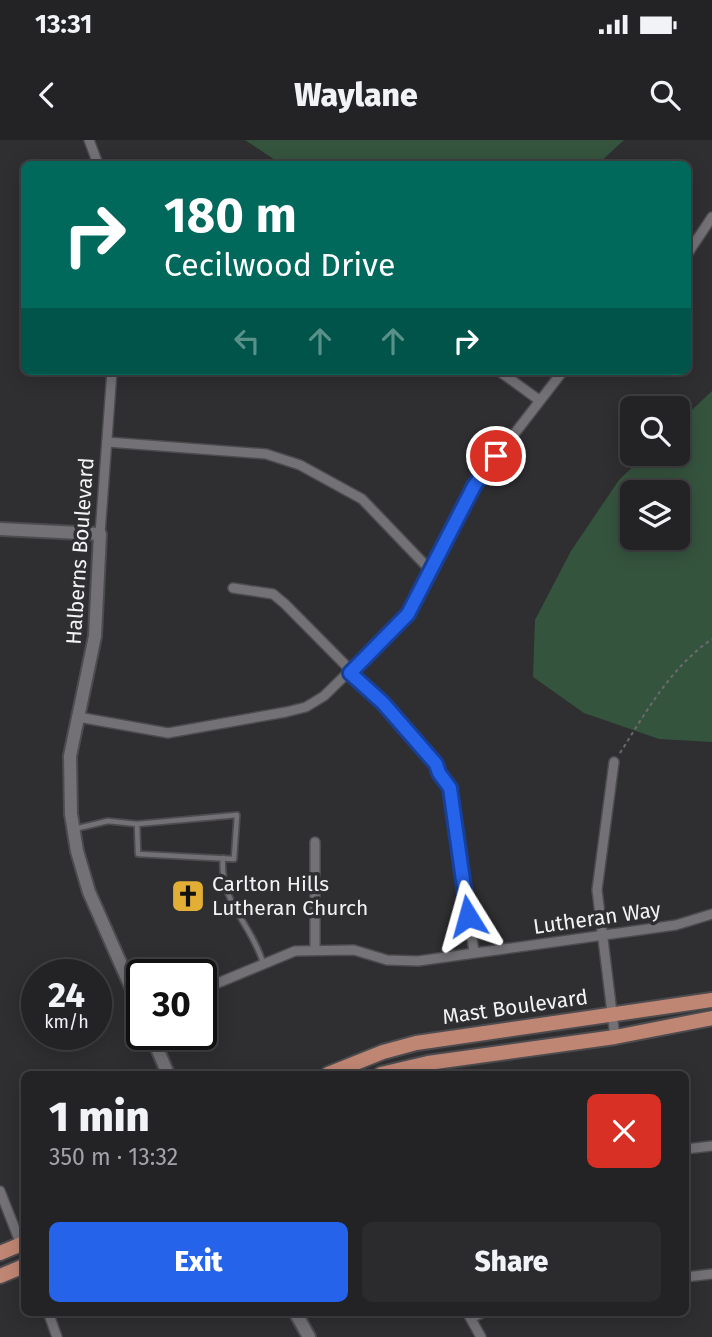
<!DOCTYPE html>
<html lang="en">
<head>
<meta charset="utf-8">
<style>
	body { margin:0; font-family:"Fira Sans",sans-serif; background:#2b2a2d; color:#f1f3f6; height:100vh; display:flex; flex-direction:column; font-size:26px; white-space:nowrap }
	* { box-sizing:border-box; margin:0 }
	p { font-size:23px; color:#a3a4a7 }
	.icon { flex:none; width:38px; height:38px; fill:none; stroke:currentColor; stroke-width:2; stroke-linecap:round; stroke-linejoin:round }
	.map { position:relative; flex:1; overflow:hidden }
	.drawer { position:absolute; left:21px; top:931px; width:668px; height:245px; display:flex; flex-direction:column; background:#232225; border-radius:10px; box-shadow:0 4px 18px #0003,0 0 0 2px #403f42 }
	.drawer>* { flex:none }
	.hud { position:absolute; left:21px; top:21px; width:670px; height:214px; border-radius:10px; box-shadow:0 4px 18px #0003,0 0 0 2px #403f42; background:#00695c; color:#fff; overflow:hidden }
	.fabs { position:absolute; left:620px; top:256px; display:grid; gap:14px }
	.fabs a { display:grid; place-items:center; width:70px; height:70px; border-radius:10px; background:#232225; box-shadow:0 4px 18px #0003,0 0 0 2px #403f42; font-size:35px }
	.speed { position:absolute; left:21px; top:819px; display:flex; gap:14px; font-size:35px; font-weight:700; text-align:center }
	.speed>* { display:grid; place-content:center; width:91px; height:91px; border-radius:50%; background:#232225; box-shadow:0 4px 18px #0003,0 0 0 2px #403f42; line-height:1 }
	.speed small { font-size:18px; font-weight:400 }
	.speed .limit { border:4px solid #111; border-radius:10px; background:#fff; color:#111 }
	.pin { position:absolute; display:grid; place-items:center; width:60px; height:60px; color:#fff; margin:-30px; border:4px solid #fff; border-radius:50%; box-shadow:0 2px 7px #0007 }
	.me { position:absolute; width:77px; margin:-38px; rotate:352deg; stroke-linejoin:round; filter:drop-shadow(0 0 5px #0008) }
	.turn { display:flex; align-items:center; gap:24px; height:147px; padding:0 28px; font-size:32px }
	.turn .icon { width:91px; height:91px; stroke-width:2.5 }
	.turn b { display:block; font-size:49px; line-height:60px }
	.lanes { display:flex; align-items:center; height:66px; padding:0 28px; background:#0003; justify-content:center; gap:35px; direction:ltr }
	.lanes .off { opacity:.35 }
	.round { display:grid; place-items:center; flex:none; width:74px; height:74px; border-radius:10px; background:#2b2a2d }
	.headline { display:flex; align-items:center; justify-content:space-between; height:119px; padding:0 28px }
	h1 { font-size:42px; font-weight:800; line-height:52px }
	.button { display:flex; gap:14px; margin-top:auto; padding:14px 28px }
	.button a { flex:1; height:80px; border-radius:10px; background:#2563eb; color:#fff; font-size:28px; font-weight:800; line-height:80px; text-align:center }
	.button a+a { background:#2b2a2d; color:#f1f3f6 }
	.status { display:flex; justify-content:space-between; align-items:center; height:49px; padding:0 35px; background:#232225; direction:ltr }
	.status svg { height:19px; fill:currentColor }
	header { display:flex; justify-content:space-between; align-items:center; height:91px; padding:0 28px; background:#232225; font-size:32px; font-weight:800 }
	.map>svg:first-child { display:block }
</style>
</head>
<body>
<div class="status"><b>13:31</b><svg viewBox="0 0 49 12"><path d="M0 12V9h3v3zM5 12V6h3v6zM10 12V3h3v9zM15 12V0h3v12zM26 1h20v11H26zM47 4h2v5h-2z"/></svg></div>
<header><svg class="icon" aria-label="back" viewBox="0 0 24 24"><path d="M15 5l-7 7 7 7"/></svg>Waylane<svg class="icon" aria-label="search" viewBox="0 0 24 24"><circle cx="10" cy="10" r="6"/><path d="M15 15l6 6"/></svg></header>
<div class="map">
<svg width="712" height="1197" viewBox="0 0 712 1197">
	<rect width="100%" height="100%" fill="#2f2e31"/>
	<g fill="#35543e" fill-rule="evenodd">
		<path d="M245,0h379l-26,24h-317z"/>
		<path d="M712,251v351l-53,-3 -75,-26 -51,-36 2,-57 36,-69 48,-71 28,-27h30v-29zM632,352h45v45h-45z"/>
	</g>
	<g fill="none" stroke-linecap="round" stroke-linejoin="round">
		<g stroke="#4c4b4e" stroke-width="8">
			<g id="lane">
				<path d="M74,689l34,-8 29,3 100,-9 -3,44 -96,-5 -1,-30"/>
				<path d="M223,718c-4,44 29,66 40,105"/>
			</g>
		</g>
		<g stroke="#4c4b4e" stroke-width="12">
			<g id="street">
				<path d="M89,0l9,24"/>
				<path d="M688,113l24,-36"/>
				<path d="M499,231l40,29"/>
				<path d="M107,302l159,12 34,11 62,34 70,73"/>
				<path d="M100,394l12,-163"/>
				<path d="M233,448l40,6 12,10 98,99 53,61c4,13 13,21 16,34l22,154"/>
				<path d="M78,577l90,16 118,-21 20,-5 18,-11 84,-82 66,-128 89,-115"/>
				<path d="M614,622l-17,128 18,147"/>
				<path d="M315,702v107"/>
				<path d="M201,850l94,-39 59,-1 33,10 31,1 258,-36 36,-11"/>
				<path d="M686,1009l26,-3"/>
				<path d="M0,1051l24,61"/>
				<path d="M686,1137l26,-3"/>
				<path d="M48,1172l9,25"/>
				<path d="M467,1172l14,25"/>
				<path d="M471,1178l13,-6"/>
			</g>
		</g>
		<g stroke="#4c4b4e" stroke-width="16">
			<g id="secondary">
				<path d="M0,389l100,5 -5,102 -25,120 1,58 6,37 12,41 53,120"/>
				<path d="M151,894l17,40"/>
				<path d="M295,1172l14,25"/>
			</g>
		</g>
		<g stroke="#4c4b4e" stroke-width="18">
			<g id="primary">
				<path d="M328,934l55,-22 33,-9 296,-43"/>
				<path d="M381,934l47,-11 187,-26 97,-19"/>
				<path d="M0,1113l24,-10"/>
				<path d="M0,1136l24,-10"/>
			</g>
		</g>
		<path stroke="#6b6a6d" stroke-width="2" stroke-dasharray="3.5 3.5" stroke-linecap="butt" d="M620,613c26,-41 51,-86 92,-114"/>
		<use href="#lane" stroke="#737175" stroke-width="4.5"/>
		<use href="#street" stroke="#737175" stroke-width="9"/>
		<use href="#secondary" stroke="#737175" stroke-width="12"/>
		<use href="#primary" stroke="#c08674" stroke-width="14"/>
	</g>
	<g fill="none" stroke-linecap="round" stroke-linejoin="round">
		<g stroke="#184099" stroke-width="18">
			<path id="route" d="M468,776l-18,-128 -11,-15 -3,-9 -53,-61 -33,-30 58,-59 66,-128 22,-30"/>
		</g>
		<use href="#route" stroke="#2563eb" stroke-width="12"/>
	</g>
	<defs>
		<g id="church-square" transform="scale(1.75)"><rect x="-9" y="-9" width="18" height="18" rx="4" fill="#e3ae35" stroke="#2f2e31"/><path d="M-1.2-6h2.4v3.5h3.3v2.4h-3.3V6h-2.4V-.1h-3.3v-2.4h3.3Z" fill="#111"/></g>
	</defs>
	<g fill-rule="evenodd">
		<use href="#church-square" x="188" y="756"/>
	</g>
	<g text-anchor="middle" stroke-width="7" stroke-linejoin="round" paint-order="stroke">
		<g font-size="21" fill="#f3f2f4" stroke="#2f2e31">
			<text transform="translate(80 411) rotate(-86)" y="7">Halberns Boulevard</text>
			<text transform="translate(597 778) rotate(-8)" y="7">Lutheran Way</text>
			<text transform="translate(515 867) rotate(-8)" y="7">Mast Boulevard</text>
		</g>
		<g font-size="21" fill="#f3f2f4" stroke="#2f2e31" text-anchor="start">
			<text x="212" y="751">Carlton Hills<tspan x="212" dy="24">Lutheran Church</tspan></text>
		</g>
	</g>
</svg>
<div class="fabs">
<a><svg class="icon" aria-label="search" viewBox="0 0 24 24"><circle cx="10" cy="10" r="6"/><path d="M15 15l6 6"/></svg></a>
<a><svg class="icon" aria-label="layers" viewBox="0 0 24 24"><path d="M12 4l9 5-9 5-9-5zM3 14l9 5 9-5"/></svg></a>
</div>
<div class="speed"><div>24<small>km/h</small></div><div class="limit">30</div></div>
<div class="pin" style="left:496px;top:316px;background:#d93025"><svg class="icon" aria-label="arrive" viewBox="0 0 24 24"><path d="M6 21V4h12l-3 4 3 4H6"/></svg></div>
<svg class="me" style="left:468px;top:776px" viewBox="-20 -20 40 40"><path d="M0-17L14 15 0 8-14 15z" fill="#2563eb" stroke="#fff" stroke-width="4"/></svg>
<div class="hud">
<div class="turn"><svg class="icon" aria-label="right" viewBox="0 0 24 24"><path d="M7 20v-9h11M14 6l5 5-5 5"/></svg><div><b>180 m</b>Cecilwood Drive</div></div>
<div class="lanes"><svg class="icon off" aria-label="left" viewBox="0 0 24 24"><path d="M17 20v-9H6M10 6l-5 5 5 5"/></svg><svg class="icon off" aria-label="ahead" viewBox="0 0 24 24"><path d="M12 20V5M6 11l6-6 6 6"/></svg><svg class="icon off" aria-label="ahead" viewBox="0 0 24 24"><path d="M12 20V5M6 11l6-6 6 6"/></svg><svg class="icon" aria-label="right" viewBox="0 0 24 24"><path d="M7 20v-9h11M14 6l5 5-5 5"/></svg></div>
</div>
<section class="drawer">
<div class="headline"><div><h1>1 min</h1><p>350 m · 13:32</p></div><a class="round" style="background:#d93025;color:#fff"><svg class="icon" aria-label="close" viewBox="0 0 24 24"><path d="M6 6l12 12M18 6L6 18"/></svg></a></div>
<div class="button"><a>Exit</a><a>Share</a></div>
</section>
</div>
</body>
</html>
